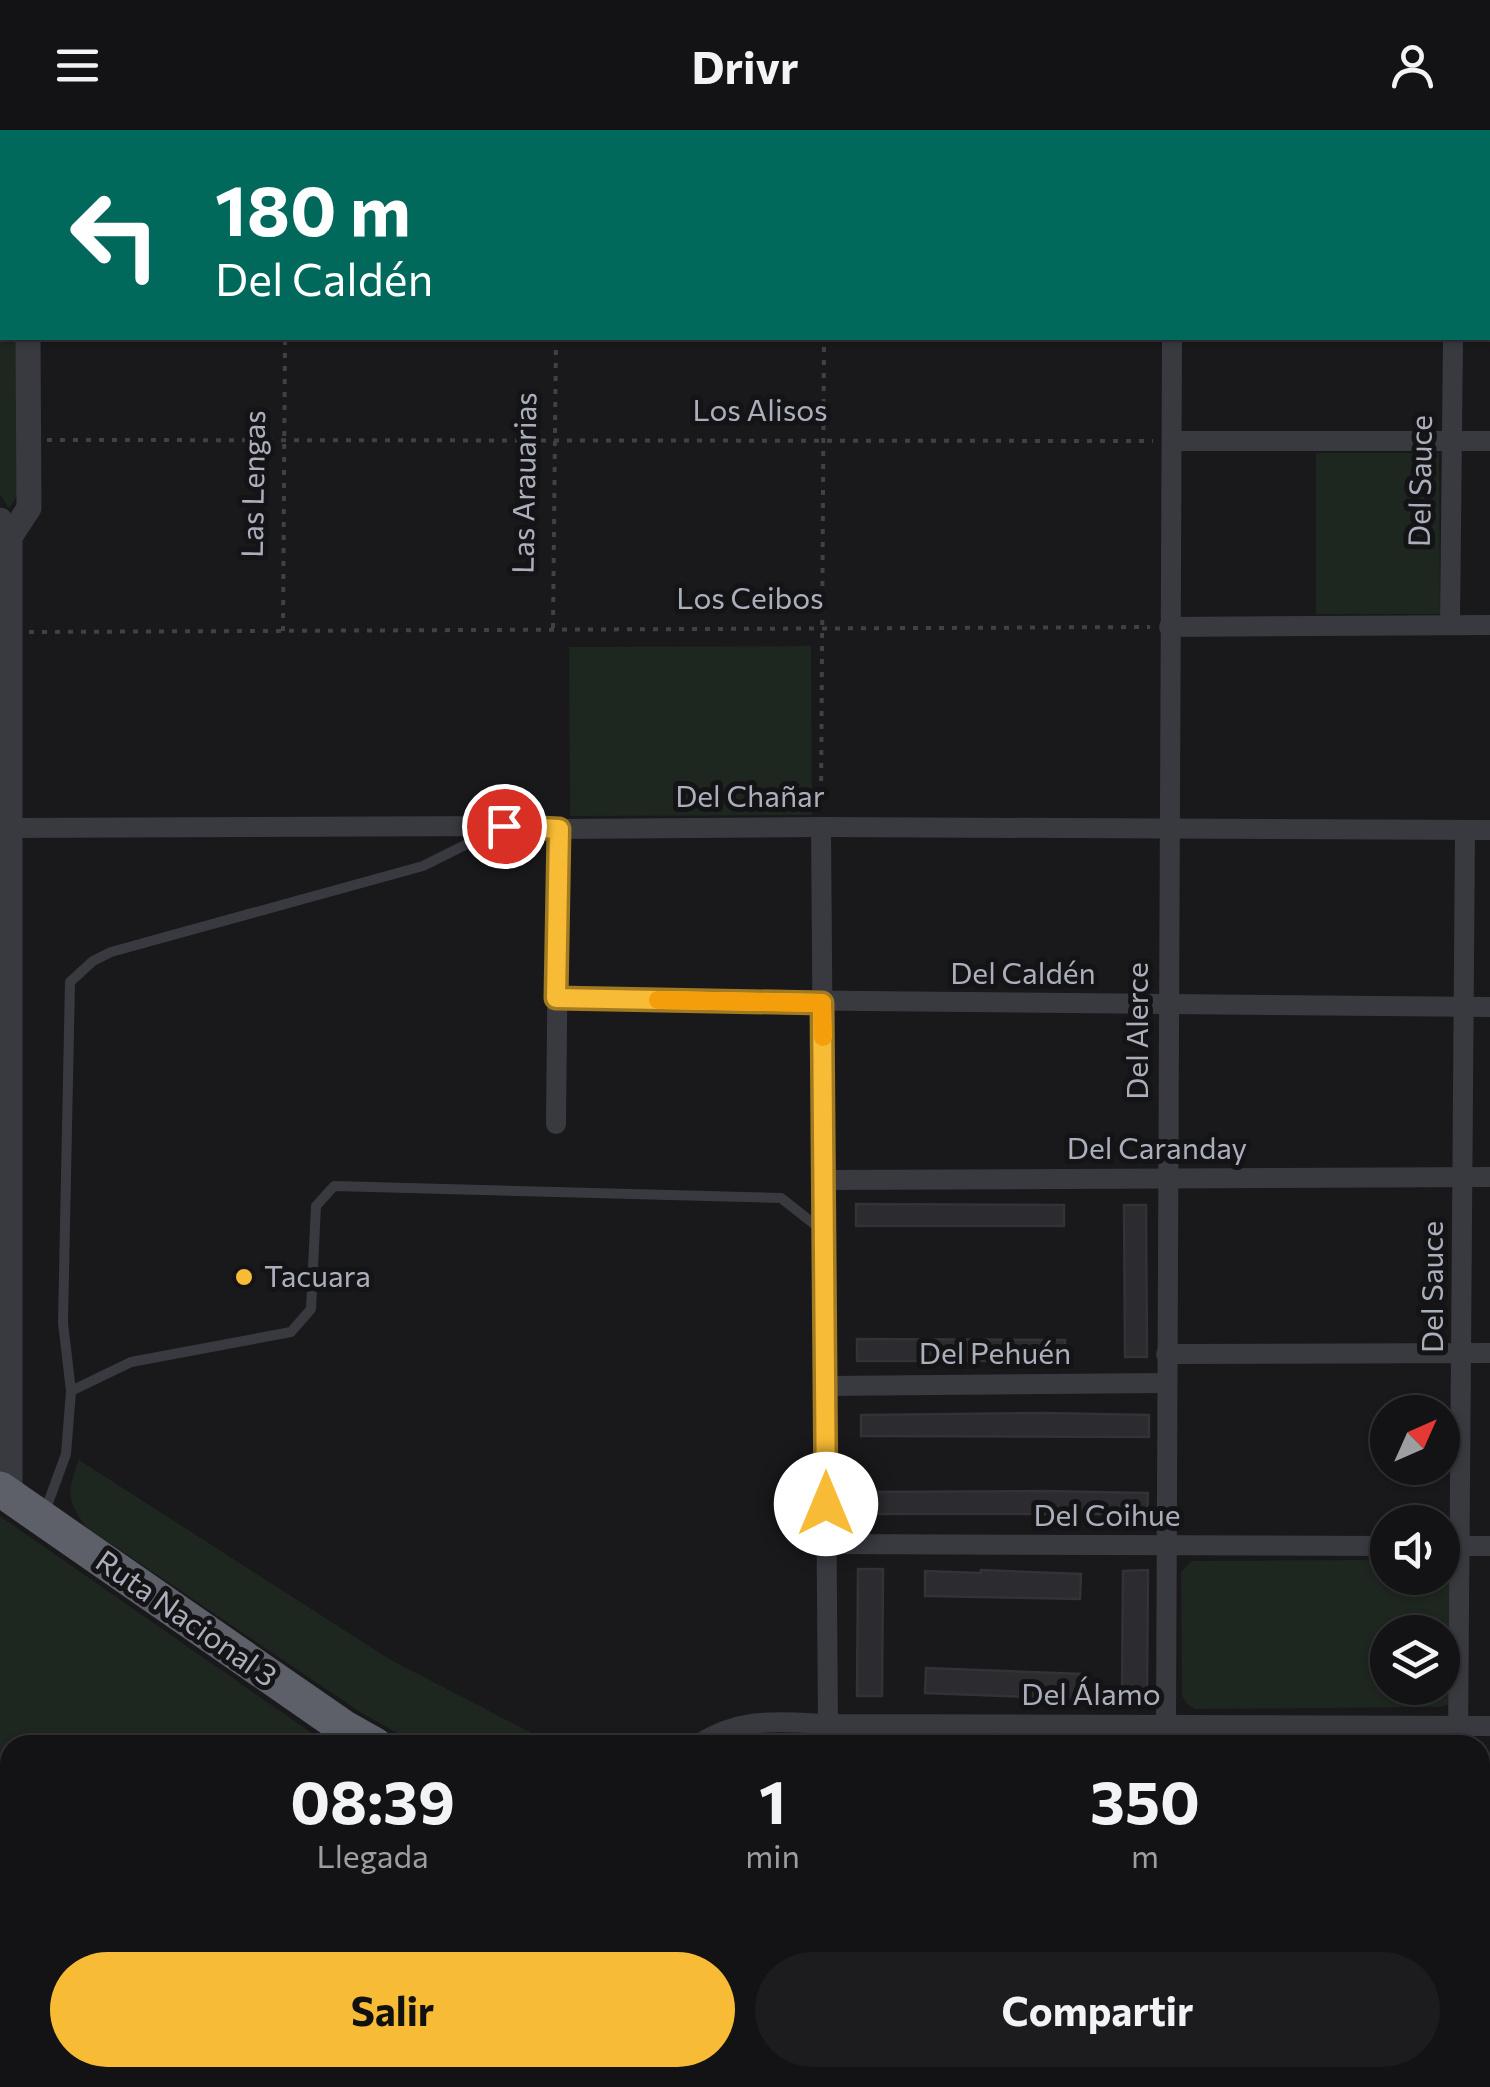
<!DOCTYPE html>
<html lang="es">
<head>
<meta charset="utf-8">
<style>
	body { margin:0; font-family:Commissioner,sans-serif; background:#1c1b1d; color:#f1f3f6; height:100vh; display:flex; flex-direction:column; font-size:38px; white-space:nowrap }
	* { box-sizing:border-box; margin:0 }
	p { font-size:32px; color:#9d9ea0 }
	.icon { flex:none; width:55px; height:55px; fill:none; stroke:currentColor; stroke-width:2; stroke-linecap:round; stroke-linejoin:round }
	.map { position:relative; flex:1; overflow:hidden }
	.panel { position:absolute; left:0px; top:1605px; width:1490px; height:352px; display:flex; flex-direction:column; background:#131214; border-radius:30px 30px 0 0; box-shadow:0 2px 8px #0004,0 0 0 2px #323234 }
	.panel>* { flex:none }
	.top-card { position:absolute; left:0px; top:0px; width:1490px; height:210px; box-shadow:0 2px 8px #0004,0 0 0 2px #323234; background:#00695c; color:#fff; overflow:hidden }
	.needle { width:65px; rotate:45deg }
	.tools { position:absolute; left:1370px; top:1265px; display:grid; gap:20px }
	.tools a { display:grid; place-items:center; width:90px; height:90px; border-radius:50%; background:#131214; box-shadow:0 2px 8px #0004,0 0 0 2px #323234; font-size:50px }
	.pin { position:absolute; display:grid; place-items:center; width:85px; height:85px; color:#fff; margin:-42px; border:5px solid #fff; border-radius:50%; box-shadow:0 2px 10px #0007 }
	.me { position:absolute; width:110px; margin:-55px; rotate:0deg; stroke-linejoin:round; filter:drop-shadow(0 0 8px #0008) }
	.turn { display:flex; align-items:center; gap:35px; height:210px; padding:0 50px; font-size:45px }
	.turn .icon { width:130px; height:130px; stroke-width:2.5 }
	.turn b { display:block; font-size:70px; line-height:85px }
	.eta { display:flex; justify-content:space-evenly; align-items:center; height:170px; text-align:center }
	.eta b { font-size:60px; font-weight:700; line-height:70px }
	.primary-button { display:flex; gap:20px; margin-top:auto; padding:20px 50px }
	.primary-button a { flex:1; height:115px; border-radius:60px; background:#f7bb35; color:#111; font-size:40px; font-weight:700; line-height:115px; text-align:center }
	.primary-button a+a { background:#1c1b1d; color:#f1f3f6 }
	header { display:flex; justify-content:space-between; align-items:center; height:130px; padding:0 50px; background:#131214; font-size:45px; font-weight:700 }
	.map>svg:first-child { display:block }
</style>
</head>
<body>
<header><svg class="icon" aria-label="menu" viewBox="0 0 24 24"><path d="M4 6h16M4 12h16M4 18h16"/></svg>Drivr<svg class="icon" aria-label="person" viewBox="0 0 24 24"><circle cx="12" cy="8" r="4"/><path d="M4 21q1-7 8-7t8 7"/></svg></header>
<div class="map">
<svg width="1490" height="1957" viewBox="0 0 1490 1957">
	<rect width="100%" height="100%" fill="#19181b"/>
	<g fill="#1e2620" fill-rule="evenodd">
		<path d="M0,44l2,164h15l2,155 -10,16 -9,-15z"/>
		<path d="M1316,323h123l1,161h-124z"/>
		<path d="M811,516l1,169 -242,1 -1,-169z"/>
		<path d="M79,1330l312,200 164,85h-137l-58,-33 -274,-185c-20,-28 -19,-35 -7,-67z"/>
		<path d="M0,1386l329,229h-319v333h1096l31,9h-1137z"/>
		<path d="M1387,1430l1,18h54l1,-18 8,8 -2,136 -9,3 -245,2 -8,-5 -5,-8 -1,-124 11,-11zM1388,1502h54v56h-54z"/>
		<path d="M1277,1948h150l-5,9h-103z"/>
	</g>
	<g fill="#2c2b2f" stroke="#333237" stroke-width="2.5">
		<path d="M856,1074l208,1v21h-208z"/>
		<path d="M1124,1075h22l1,152h-22z"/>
		<path d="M857,1209l208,1v21h-208z"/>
		<path d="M1046,1283l103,2v22l-288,-1v-21z"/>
		<path d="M1044,1361l104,2 -1,21h-288l1,-22z"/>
		<path d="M858,1439h25l-1,127h-25z"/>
		<path d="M981,1440l100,4 -1,25 -155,-3v-25l56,2z"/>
		<path d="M1148,1440l-1,128h-25l1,-127z"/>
		<path d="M926,1538l156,6 -1,25 -156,-6z"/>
	</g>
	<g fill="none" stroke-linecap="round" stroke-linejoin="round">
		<g stroke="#3f4147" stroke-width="4" stroke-dasharray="5 8" stroke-linecap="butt">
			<path d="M47,310l1106,1"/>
			<path d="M553,498l3,-290"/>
			<path d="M283,501l2,-293"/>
			<path d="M29,502l1121,-5"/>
			<path d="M821,677l3,-469"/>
		</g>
		<g stroke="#393a40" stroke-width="10">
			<path d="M71,1261l-8,-68 7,-341 23,-21 18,-9 312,-86 70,-35"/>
			<path d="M44,1384l22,-60 5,-63 60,-29 160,-30 20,-23 5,-103 18,-20 447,12 42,33"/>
		</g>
		<g stroke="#393a40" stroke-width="20">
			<path d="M287,2v-2"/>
			<path d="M558,2v-2"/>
			<path d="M826,2v-2"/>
			<path d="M1171,2v-2"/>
			<path d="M1454,2v-2"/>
			<path d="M0,33h2"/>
			<path d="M1488,105h2"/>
			<path d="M1173,311h317"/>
			<path d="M1450,495l3,-287"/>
			<path d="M1169,497l321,-2"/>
			<path d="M821,697l7,897"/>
			<path d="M11,698l493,-2 55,3 262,-2 669,3"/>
			<path d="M556,868l934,9"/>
			<path d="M556,994l3,-295"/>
			<path d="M824,1050l666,-3"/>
			<path d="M1166,1224l324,-1"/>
			<path d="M825,1256l341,-3"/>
			<path d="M827,1414l561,2"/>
			<path d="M1442,1416h48"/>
			<path d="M1166,1595l6,-1387"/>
			<path d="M697,1615c45,-29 80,-23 131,-21l662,2"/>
			<path d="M983,1615l1,-20"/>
			<path d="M1458,1615l7,-915"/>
			<path d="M1480,1772h10"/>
			<path d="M1429,1957l4,-9"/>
		</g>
		<g stroke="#393a40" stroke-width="25">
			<path d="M24,2v-2"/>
			<path d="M0,390l10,17v959"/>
			<path d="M10,407l19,-29 -1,-170"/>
		</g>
		<g stroke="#5d6068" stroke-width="35">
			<path d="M0,1359l343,238 32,18"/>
			<path d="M1179,1948l31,9"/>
		</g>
	</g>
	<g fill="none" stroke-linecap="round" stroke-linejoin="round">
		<g stroke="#a17a22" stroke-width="25">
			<path id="route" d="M504,696l55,3 -3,169 266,5 4,501"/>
		</g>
		<use href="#route" stroke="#f7bb35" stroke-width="18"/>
		<path stroke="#f59e0b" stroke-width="18" d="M658,870l164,3 1,34"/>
	</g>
	<circle fill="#f7bb35" stroke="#141316" stroke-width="4" cx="244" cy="1147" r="10"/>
	<g text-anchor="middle" stroke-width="10" stroke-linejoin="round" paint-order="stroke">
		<g font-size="30" fill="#abafbb" stroke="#141316">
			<text x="760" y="291">Los Alisos</text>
			<text transform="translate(1421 351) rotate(-89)" y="10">Del Sauce</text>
			<text transform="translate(525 353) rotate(-89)" y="10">Las Arauarias</text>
			<text transform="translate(254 354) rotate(-89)" y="10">Las Lengas</text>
			<text x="750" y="479">Los Ceibos</text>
			<text x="750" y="677">Del Chañar</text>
			<text x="1023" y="854">Del Caldén</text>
			<text transform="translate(1138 901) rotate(-90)" y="10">Del Alerce</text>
			<text x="1157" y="1029">Del Caranday</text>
			<text transform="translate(1433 1157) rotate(-90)" y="10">Del Sauce</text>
			<text x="995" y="1234">Del Pehuén</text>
			<text x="1107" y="1396">Del Coihue</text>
			<text transform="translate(186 1489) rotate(35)" y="10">Ruta Nacional 3</text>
			<text x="1091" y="1575">Del Álamo</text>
		</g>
		<g font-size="30" fill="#abafbb" stroke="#141316" text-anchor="start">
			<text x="264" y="1157">Tacuara</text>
		</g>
	</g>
</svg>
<div class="tools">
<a><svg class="needle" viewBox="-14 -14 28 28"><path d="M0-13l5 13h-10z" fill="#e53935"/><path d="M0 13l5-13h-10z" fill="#9d9ea0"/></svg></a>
<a><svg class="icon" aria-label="sound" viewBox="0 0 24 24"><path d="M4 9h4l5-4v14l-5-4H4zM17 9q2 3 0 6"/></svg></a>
<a><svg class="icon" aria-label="layers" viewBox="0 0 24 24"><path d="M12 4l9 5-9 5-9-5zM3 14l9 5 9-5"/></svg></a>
</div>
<div class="pin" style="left:504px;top:696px;background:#d93025"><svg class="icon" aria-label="arrive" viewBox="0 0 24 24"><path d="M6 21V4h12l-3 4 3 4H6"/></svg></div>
<svg class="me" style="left:826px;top:1374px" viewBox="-20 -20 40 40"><circle r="19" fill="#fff"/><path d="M0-13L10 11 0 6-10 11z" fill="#f7bb35"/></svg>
<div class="top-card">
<div class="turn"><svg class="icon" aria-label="left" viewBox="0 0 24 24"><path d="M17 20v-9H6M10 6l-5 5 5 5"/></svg><div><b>180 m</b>Del Caldén</div></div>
</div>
<section class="panel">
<div class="eta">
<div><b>08:39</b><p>Llegada</p></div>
<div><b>1</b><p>min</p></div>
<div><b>350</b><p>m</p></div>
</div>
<div class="primary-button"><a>Salir</a><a>Compartir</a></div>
</section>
</div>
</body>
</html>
